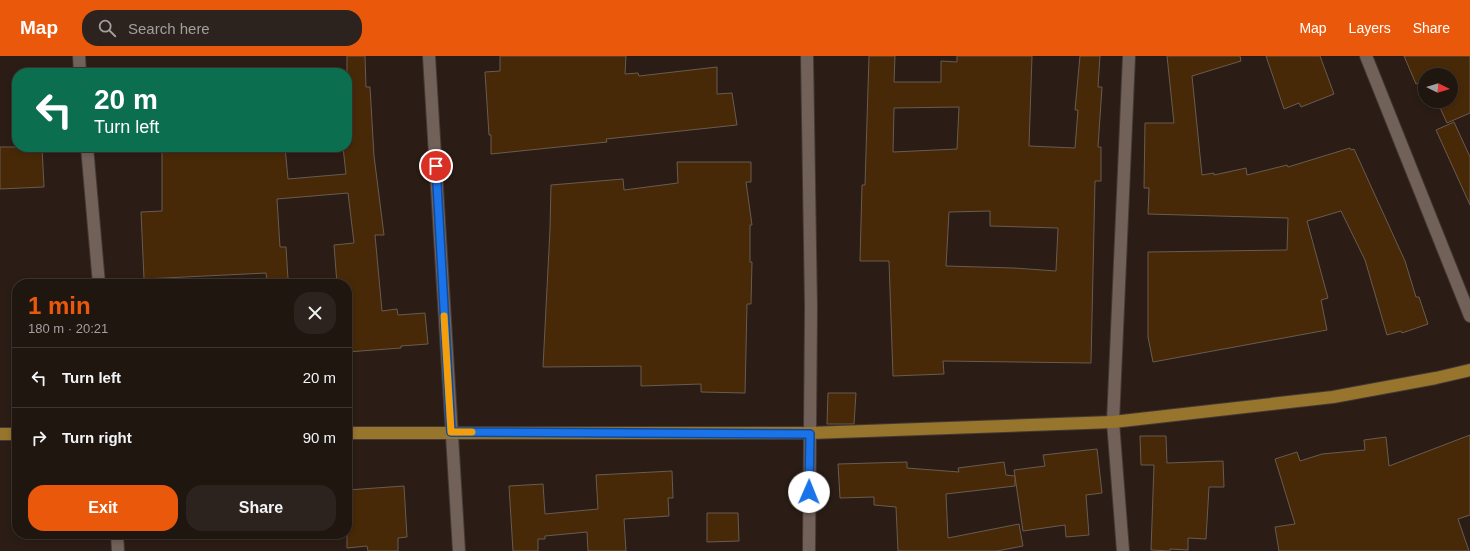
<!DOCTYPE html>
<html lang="en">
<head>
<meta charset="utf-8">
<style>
	body { margin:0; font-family:Arial,sans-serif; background:#2d231e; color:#f1f3f6; height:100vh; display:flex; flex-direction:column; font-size:15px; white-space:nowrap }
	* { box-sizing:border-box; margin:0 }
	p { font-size:13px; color:#a29f9f }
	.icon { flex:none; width:22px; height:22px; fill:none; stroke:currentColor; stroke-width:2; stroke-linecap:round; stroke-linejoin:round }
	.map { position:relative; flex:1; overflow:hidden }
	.side { position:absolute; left:12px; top:223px; width:340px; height:260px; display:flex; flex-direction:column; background:#201610; border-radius:16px; box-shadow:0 2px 6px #0003,0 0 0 1px #3d3530 }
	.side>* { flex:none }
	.banner { position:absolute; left:12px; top:12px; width:340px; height:84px; border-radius:16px; box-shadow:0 2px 6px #0003,0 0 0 1px #3d3530; background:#0b6e4f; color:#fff; overflow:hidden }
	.needle { width:26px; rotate:95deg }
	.fabs { position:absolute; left:1418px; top:12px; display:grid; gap:8px }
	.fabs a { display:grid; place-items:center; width:40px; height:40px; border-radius:50%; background:#201610; box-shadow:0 2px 6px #0003,0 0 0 1px #3d3530; font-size:20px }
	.pin { position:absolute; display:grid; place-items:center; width:34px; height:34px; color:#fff; margin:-17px; border:2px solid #fff; border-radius:50%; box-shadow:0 1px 4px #0007 }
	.me { position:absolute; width:44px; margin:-22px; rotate:1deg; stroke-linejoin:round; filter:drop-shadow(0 0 3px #0008) }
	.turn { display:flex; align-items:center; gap:14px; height:84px; padding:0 16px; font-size:18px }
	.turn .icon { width:52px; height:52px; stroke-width:2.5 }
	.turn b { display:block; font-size:28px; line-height:34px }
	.round { display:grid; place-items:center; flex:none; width:42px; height:42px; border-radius:16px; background:#2d231e }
	.overview { display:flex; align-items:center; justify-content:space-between; height:68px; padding:0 16px }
	h1 { font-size:24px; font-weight:600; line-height:30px; color:#ea580c }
	.cta { display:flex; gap:8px; margin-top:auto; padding:8px 16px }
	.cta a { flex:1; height:46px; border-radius:16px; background:#ea580c; color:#fff; font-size:16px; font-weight:600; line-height:46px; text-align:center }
	.cta a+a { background:#2d231e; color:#f1f3f6 }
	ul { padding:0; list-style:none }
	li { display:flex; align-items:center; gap:12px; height:60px; padding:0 16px; border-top:1px solid #3d3530 }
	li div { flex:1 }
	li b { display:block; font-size:15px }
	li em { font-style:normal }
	header { display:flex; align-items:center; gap:24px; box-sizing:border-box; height:56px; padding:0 20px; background:#ea580c; color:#fff }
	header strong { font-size:19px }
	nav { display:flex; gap:22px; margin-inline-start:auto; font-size:14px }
	.search { width:280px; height:36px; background:#2d231e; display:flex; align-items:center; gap:10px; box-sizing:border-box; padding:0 14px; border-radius:16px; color:#a29f9f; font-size:15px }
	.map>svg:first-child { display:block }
</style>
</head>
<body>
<header>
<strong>Map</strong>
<div class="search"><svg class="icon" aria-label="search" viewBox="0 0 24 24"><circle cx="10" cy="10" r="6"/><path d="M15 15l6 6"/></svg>Search here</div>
<nav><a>Map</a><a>Layers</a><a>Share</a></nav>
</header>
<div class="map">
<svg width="1470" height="495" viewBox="0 0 1470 495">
	<rect width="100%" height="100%" fill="#2b1d15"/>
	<g fill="#472908" stroke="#695b4f" fill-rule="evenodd">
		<path d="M347,0h18l1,31h4l4,69 10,79h-9l7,76 15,-2 1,6 27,-2 3,31 -27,2v2l-54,4v-68h-10l-3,-39 20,-2 -6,-50 -71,6 3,48h6l2,32 -21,2 -1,-8 -122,6 -3,-67 21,-1v-64h123l3,32 58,-5 -3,-27h4z"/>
		<path d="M500,0h126l-1,18 13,-1 1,3 78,-9v27l15,-1 5,32 -131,14 1,3 -116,12v-19h-2l-4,-63 15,-1z"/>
		<path d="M869,0h26l-1,26h47v-21l16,1v-6h75l-3,90 46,2 3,-38h-3l5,-54h20l-2,31h4l-4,60h3v34h-6l-4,182 -148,-2 1,13 -51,2 -4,-115h-29l2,-76h3zM959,51l-2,42 -64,3 1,-44zM990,155v15l68,2 -2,43 -42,-3 -68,-2 3,-54z"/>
		<path d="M1167,0h73l1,5 -49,15 10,99 12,-2v2l32,-7 1,7 40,-10 1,2 62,-19 1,2 3,-1 51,112 11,36h3l9,27 -26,9 -1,-2 -14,4 -22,-75 -24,-49 -34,10 21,77 -7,2 6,30 -174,32 -5,-25v-85l139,-2 1,-32 -140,-4 1,-26h-5l1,-65h29z"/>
		<path d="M1266,0h54l14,38 -33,13 -2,-4 -15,6z"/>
		<path d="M1404,0h66v57l-23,10 -10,-22h14v-26h-26v5l-9,4z"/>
		<path d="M1454,66l16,35v48l-34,-75z"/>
		<path d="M0,91h42l2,40 -44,2z"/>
		<path d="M677,106h74v20h-5l6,43h-2v37h2l-1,42h-4l-2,89 -44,-1v-8l-60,2v-20l-98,1 7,-138 1,-44 72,-6 1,11 54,-7z"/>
		<path d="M828,337h28l-2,31h-27z"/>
		<path d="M1470,379v80l-12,4 11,32h-190l-4,-24 20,-3 -20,-65 22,-7 3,9 22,-7 43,-4 -1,-10 22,-3 3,29z"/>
		<path d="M1140,380h26l1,27 56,-2 1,26h-15l-3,52 -18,-1v12l-18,-1v2l-19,-1 3,-85h-13z"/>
		<path d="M1097,393l5,44 -16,2 3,40 -23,2 -1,-12 -42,6 -9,-61 31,-4 -2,-11z"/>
		<path d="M907,406v6l52,4 -1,-4 46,-6 2,13 9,1v10l-69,8 2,44 71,-14 4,22 -26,5h-99l-2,-44 -22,-2v-8l-34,1 -2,-34z"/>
		<path d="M672,415l1,27h-5l1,18 -45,3 2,32h-38l-1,-19 -42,4v3h-7v12h-25l-4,-65 34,-2 2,30 53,-5 -2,-34z"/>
		<path d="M404,430l3,51 -9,1v13h-30l-1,-5 -20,2v-58z"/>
		<path d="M707,457h31l1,28 -32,1z"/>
	</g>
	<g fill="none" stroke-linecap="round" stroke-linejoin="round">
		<g stroke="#453935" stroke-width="14">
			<g id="minor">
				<path d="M79,0l1,17"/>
				<path d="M429,0l30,495"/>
				<path d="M807,0l4,252 -2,243"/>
				<path d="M1366,0l104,260"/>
				<path d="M87,91l12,137"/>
				<path d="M117,478l1,17"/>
				<path d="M1123,495l-10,-129 16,-366"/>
			</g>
		</g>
		<g stroke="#453935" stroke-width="14">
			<g id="major">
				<path d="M347,377h463l303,-11 220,-25 103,-19 34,-8"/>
				<path d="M0,378h17"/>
			</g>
		</g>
		<use href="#minor" stroke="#726158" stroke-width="12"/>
		<use href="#major" stroke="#98752c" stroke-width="12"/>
	</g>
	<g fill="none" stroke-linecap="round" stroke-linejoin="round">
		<g stroke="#114b97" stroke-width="10">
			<path id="route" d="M436,110l15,266 359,2 -1,58"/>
		</g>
		<use href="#route" stroke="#1a73e8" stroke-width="7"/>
		<path stroke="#f59e0b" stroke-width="7" d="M444,260l7,116h21"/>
	</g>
</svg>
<div class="fabs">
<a><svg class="needle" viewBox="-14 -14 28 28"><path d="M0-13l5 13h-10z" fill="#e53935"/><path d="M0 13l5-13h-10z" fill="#a29f9f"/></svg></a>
</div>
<div class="pin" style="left:436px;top:110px;background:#d93025"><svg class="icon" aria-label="arrive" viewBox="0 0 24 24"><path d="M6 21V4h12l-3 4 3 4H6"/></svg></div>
<svg class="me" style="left:809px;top:436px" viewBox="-20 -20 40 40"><circle r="19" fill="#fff"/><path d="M0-13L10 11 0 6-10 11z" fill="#1a73e8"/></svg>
<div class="banner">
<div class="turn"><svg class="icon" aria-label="left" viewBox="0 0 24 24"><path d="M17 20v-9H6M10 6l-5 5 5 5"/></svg><div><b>20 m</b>Turn left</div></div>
</div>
<section class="side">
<div class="overview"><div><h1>1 min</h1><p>180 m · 20:21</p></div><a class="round"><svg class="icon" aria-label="close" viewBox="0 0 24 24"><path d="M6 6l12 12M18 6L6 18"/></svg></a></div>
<ul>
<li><svg class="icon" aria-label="left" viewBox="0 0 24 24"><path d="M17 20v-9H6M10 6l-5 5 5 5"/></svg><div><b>Turn left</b></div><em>20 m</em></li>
<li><svg class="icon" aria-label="right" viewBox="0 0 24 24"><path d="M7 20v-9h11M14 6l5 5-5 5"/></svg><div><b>Turn right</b></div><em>90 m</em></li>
</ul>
<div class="cta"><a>Exit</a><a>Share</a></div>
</section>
</div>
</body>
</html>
